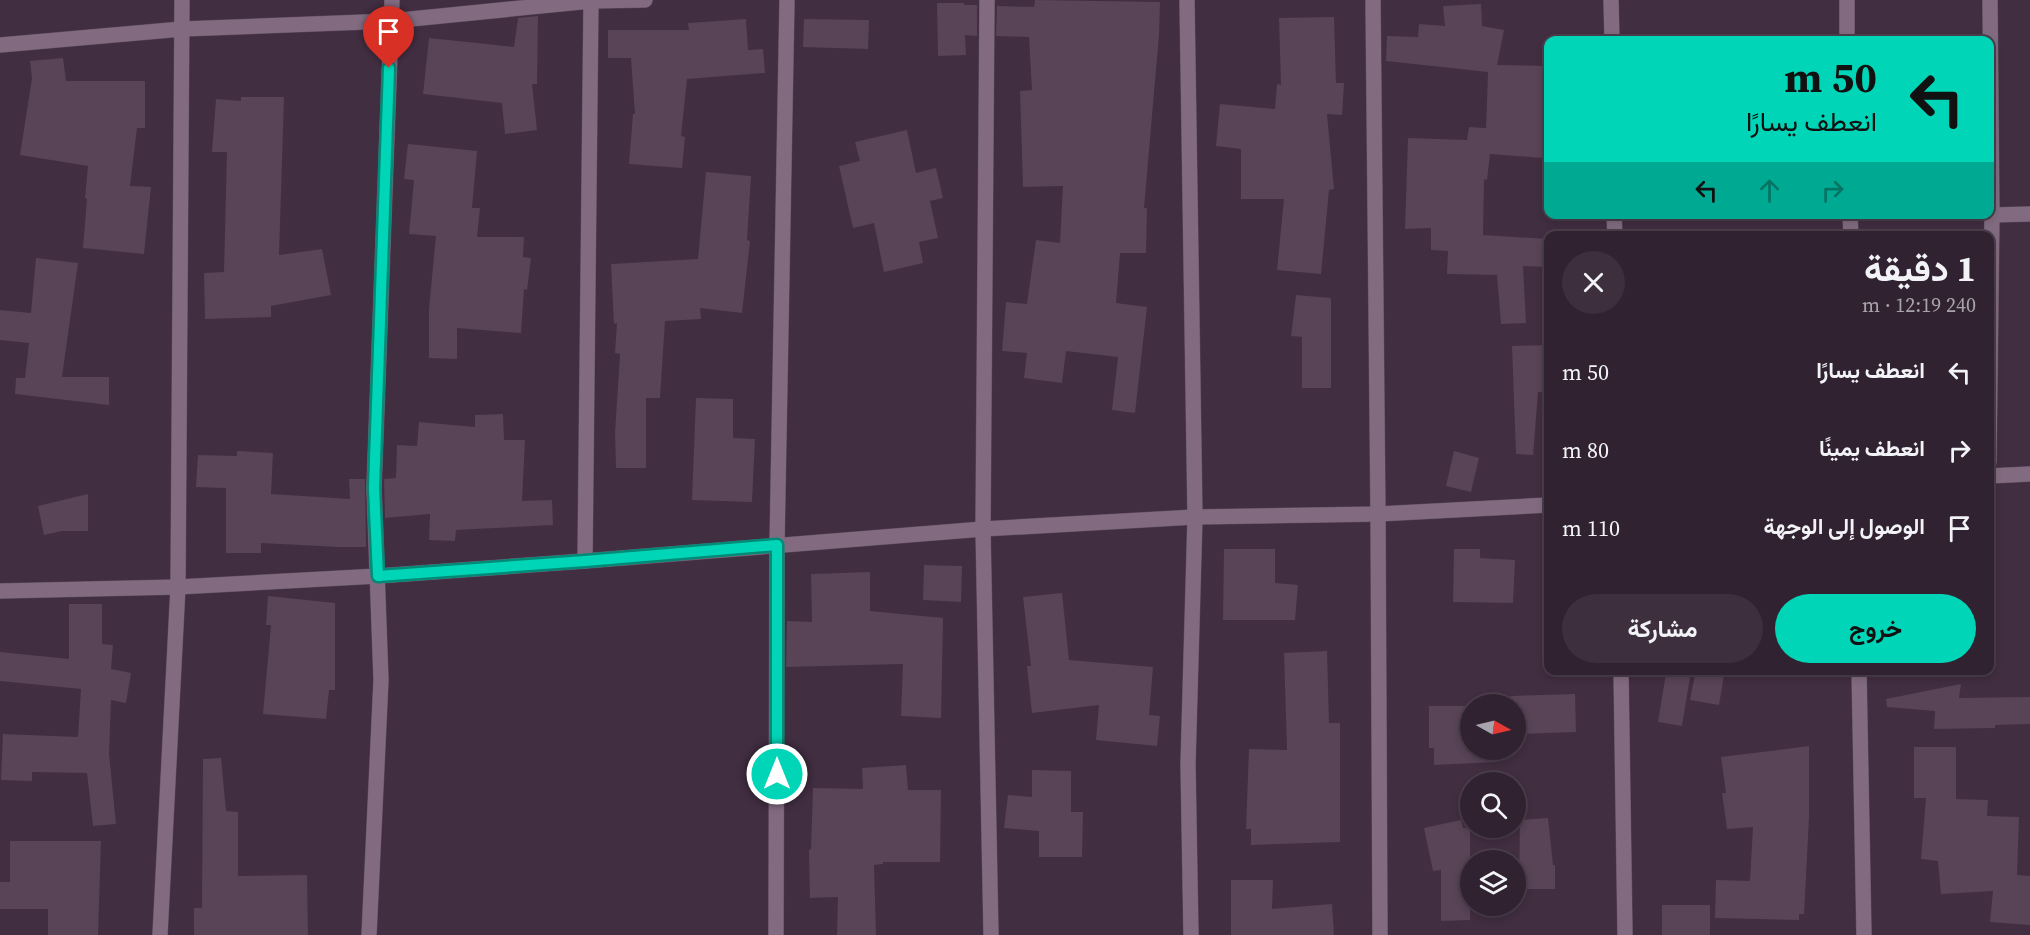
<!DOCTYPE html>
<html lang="ar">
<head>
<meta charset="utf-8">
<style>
	body { margin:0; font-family:"Source Serif 4",Vazirmatn,serif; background:#3d2f3d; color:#f1f3f6; direction:rtl; height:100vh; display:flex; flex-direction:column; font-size:22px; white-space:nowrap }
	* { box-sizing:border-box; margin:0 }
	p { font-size:20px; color:#a8a4ab }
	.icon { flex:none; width:33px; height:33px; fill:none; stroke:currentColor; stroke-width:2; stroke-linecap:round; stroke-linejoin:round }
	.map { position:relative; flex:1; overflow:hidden; direction:ltr }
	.sheet { position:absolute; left:1544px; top:231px; width:450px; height:444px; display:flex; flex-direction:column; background:#312231; border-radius:12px; box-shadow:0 3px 9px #0003,0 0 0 2px #4c3f4d; direction:rtl }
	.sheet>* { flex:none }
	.hud { position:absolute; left:1544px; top:36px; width:450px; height:183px; border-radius:12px; box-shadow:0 3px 9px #0003,0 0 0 2px #4c3f4d; direction:rtl; background:#00d5b7; color:#111; overflow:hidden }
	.needle { width:39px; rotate:98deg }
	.fabs { position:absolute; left:1460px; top:694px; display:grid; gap:12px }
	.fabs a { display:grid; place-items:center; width:66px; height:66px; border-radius:50%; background:#312231; box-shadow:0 3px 9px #0003,0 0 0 2px #4c3f4d; font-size:30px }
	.pin { position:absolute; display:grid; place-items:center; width:51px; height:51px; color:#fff; margin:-62px -26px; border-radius:50% 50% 50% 0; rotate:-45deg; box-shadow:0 0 6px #0007 }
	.pin .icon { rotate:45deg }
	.me { position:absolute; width:66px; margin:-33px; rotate:0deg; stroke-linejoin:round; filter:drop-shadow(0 0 4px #0008) }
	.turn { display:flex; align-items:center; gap:21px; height:126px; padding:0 18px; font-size:27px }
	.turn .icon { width:78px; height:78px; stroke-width:2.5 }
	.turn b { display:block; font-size:42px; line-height:51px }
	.lanes { display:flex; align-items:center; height:57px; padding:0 18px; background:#0003; justify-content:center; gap:30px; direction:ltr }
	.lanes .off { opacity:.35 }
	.round { display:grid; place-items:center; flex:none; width:63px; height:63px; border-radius:32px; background:#3d2f3d }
	.summary { display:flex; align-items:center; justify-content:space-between; height:102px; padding:0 18px }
	h1 { font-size:36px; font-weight:700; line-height:45px }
	.action { display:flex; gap:12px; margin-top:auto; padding:12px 18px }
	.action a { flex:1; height:69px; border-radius:36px; background:#00d5b7; color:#111; font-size:24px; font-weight:700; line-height:69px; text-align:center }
	.action a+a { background:#3d2f3d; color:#f1f3f6 }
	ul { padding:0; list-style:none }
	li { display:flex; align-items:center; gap:18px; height:78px; padding:0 18px }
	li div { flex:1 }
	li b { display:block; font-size:22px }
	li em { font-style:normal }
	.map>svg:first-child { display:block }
</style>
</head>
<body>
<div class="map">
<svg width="2030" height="935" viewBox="0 0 2030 935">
	<rect width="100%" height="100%" fill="#412e41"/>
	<g fill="#584357">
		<path d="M1035,0l125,2 -1,33 -15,173h3l-1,45h-26l-4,50 31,4 -12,106 -23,-3 6,-53 -52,-6 -4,32 -38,-5 3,-25 -25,-2 4,-49 21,2 9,-64 24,3 3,-57 -40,1 -3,-96 12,-1 -3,-53 -33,-1 1,-30 37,1z"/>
		<path d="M937,3h27v2h13v31l-12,-1 1,20 -28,1z"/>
		<path d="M1481,4l1,22 22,4 -7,35 51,1v36l-5,56 -53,-4 -3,26 -3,-1 -1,56 65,4v28l-25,-1 3,57 -25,1 -4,-49 -50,-1 1,-23 -17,-1v-22l-26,1 3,-91 59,2 2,-13 17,1 2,-56 -102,-11 1,-25 31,1 1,-13 26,2 -2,-20z"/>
		<path d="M538,16l-1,68h-5l5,46 -32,4 -3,-31 -79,-9 6,-56 85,9 4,-29z"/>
		<path d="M1334,17l2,66h8l-2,32 -15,-1 7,75 -5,1 -8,84 -44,-4 7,-71h-43v-50l-25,-3 4,-42 55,5 2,-25 4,1 -2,-67z"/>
		<path d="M746,19l2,31 15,-1 2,24 -78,6 -6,57 4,1 -3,31 -53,-4 4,-50h2l-4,-56h-23v-28h81l-1,-7z"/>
		<path d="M804,19l65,1 -1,29 -65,-2z"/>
		<path d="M63,58l3,23h79v47h-8l-7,58 21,1 -7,67 -61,-6 4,-49 -2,-1 3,-32 -68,-11 12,-77 -2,-17z"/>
		<path d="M241,97h43l-5,158 43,-6 9,46 -60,11v11l-66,2 -1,-46 20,-1 3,-120h-15l4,-53 25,2z"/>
		<path d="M907,130l9,43 20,-5 7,30 -13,3 8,37 -19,4 4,21 -39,9 -10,-49 -21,5 -14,-62 21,-5 -5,-19z"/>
		<path d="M408,144l69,7 -5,57h8l-3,29h47l-1,20 8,1 -4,32 -3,-1 -3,44 -64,-5v31l-28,-1v-50l7,-72 -27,-2 5,-54 -10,-1z"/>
		<path d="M706,172l45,4 -4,64 3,1 -8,72 -42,-5 1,11 -36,2 -5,77h-14v70h-30l-1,-35 5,-79 -5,-1 2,-30 -3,1 -3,-60 87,-5z"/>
		<path d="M36,258l42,5 -16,114h47v28l-94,-11 1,-16h9l4,-35 -29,-3v-30l31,3z"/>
		<path d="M1296,295l35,3v90h-29v-51l-11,-1z"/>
		<path d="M1547,345l1,47h-10l-5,63 -17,-1 -4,-108z"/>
		<path d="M696,398l37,1v39l22,1 -3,63 -60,-2z"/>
		<path d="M503,414l1,26h21l-3,61 30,-1 1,25 -97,5 -1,11 -26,-1 1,-26 -45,4 -1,-39 12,-1 1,-33 20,1 2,-24 56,5v-12z"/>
		<path d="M237,451l36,2 -2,41 79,5 -1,-20h16l1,68h-27l-78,-4v10h-35v-65l-30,-1 2,-32 39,1z"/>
		<path d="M1454,451l25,7 -8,34 -25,-6z"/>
		<path d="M88,494v37h-26l-18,4 -6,-29z"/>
		<path d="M1224,549h51v34l23,2 -3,35h-72z"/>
		<path d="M1454,549h26v9l35,2 -2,43 -60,-1z"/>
		<path d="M924,565l38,1 -1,36 -38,-2z"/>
		<path d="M870,572v39l73,7 -2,100 -40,-2 2,-52 -117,3 1,-46 25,1 -1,-48z"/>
		<path d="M1062,593l7,67 84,7 -4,48 11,1 -3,30 -61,-6 3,-35 -67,8 -5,-47h4l-8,-69z"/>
		<path d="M268,596l67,7v87h-6l-3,29 -63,-5 8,-89h-5z"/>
		<path d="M69,604h33v40l11,1 -2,24 20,4 -5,30 -15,-3 -2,54 7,70 -23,2 -6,-53 -55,-1v9l-31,-1 2,-46 75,3 3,-48 -81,-8v-29l69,7z"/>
		<path d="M1327,651l2,72h11v119l-89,3v-16h-5l3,-80 38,1 -3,-97z"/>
		<path d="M1696,670l28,5 -5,30 -29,-5z"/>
		<path d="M1666,673l24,4 -8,49 -24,-4z"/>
		<path d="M1961,684l-2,14 71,-1v27l-35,1v3l-61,1 1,-18 -48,-4 -1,-8z"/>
		<path d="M1575,694l1,38 -61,2v-29h-4v-9z"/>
		<path d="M1429,706h41v44h26v12l-62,3v-17h-5z"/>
		<path d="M1809,746v72l-5,96h-5v6l-84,-2 1,-38 34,1 3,-54 -26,2 -5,-36h4l-5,-36z"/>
		<path d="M1914,747h42v52l32,1 -1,16 32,1 -2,58 13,1v49l-40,-3 3,-31 -52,3 -3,-33 -17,-2 5,-61h-12z"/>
		<path d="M221,758l5,53 12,1v64l69,-1 1,60h-114v-27h8l1,-149z"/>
		<path d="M906,765l2,25h33l-1,72h-57v2l-9,1 2,70h-39l1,-38 -28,1 -1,-48 2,-1 2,-61 50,1 -1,-21z"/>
		<path d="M1032,770l39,1v41h12l-1,45h-43v-26l-35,-3 4,-33 24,2z"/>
		<path d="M1548,818l5,47h2v24h-36l1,-69z"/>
		<path d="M1461,820l2,8h7v92l-29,1v-51l-8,1 -9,-43z"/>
		<path d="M10,841h91l-3,94h-50v-26h-48v-27h10z"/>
		<path d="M1231,880h42l-1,29 60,-5 2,31h-103z"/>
		<rect x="1662" y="905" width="48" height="30"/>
	</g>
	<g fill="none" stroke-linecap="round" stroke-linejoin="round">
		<g stroke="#5d4c5c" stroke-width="16">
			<g id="street">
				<path d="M987,0l-4,529 8,406"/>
				<path d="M1187,0l8,517 -7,247 3,171"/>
				<path d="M1373,0l5,514 2,421"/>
				<path d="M1611,0l1,40"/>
				<path d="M1847,0v40"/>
				<path d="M0,45l182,-16 209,-8 200,-20 54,-1"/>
				<path d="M1614,214l1,22"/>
				<path d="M1850,214l1,22"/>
				<path d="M1992,215l38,-1"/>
				<path d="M1989,462l3,-247 -2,-215"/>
				<path d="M1989,476l41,-2"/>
				<path d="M585,561l6,-561"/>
				<path d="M0,591l178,-4 200,-11 207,-15 398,-32 212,-12 183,-3 170,-9"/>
				<path d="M1621,670l4,265"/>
				<path d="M1859,670l5,265"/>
				<path d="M160,935l18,-348 4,-587"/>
				<path d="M369,935l12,-255 -7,-192 18,-488"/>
				<path d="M776,935l1,-390 10,-545"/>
			</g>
		</g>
		<use href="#street" stroke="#826b81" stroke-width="15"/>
	</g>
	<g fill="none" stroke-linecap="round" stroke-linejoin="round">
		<g stroke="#008a77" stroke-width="15">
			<path id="route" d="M389,68l-15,420 4,88 207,-15 192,-16v229"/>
		</g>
		<use href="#route" stroke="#00d5b7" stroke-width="10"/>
	</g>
</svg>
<div class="fabs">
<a><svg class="needle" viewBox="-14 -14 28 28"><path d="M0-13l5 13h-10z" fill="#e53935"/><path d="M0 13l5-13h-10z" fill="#a8a4ab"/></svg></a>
<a><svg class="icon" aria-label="search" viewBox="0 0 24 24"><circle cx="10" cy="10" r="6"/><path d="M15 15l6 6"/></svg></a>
<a><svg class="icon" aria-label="layers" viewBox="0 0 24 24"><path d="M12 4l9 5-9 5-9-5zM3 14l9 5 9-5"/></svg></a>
</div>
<div class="pin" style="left:389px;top:68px;background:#d93025"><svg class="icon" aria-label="arrive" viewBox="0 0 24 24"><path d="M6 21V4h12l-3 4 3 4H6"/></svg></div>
<svg class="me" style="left:777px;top:774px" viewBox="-20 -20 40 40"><circle r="17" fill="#00d5b7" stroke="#fff" stroke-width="3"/><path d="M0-11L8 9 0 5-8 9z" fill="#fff"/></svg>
<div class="hud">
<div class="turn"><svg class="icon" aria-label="left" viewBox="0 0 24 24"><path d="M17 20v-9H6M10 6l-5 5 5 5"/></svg><div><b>50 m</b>انعطف يسارًا</div></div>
<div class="lanes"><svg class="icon" aria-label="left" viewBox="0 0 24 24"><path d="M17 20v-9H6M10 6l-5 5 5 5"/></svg><svg class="icon off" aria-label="ahead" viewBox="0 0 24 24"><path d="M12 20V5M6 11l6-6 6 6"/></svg><svg class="icon off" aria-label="right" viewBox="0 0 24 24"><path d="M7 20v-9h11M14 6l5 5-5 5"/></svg></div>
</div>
<section class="sheet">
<div class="summary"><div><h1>1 دقيقة</h1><p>240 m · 12:19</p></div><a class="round"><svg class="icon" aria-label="close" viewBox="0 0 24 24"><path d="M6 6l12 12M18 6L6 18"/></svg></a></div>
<ul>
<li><svg class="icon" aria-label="left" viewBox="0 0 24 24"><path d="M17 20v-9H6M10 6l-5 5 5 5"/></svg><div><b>انعطف يسارًا</b></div><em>50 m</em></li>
<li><svg class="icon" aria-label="right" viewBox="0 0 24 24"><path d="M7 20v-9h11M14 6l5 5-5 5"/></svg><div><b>انعطف يمينًا</b></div><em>80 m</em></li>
<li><svg class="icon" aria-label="arrive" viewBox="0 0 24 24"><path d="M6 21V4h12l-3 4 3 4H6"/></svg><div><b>الوصول إلى الوجهة</b></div><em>110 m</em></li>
</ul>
<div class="action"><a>خروج</a><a>مشاركة</a></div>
</section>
</div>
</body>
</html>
